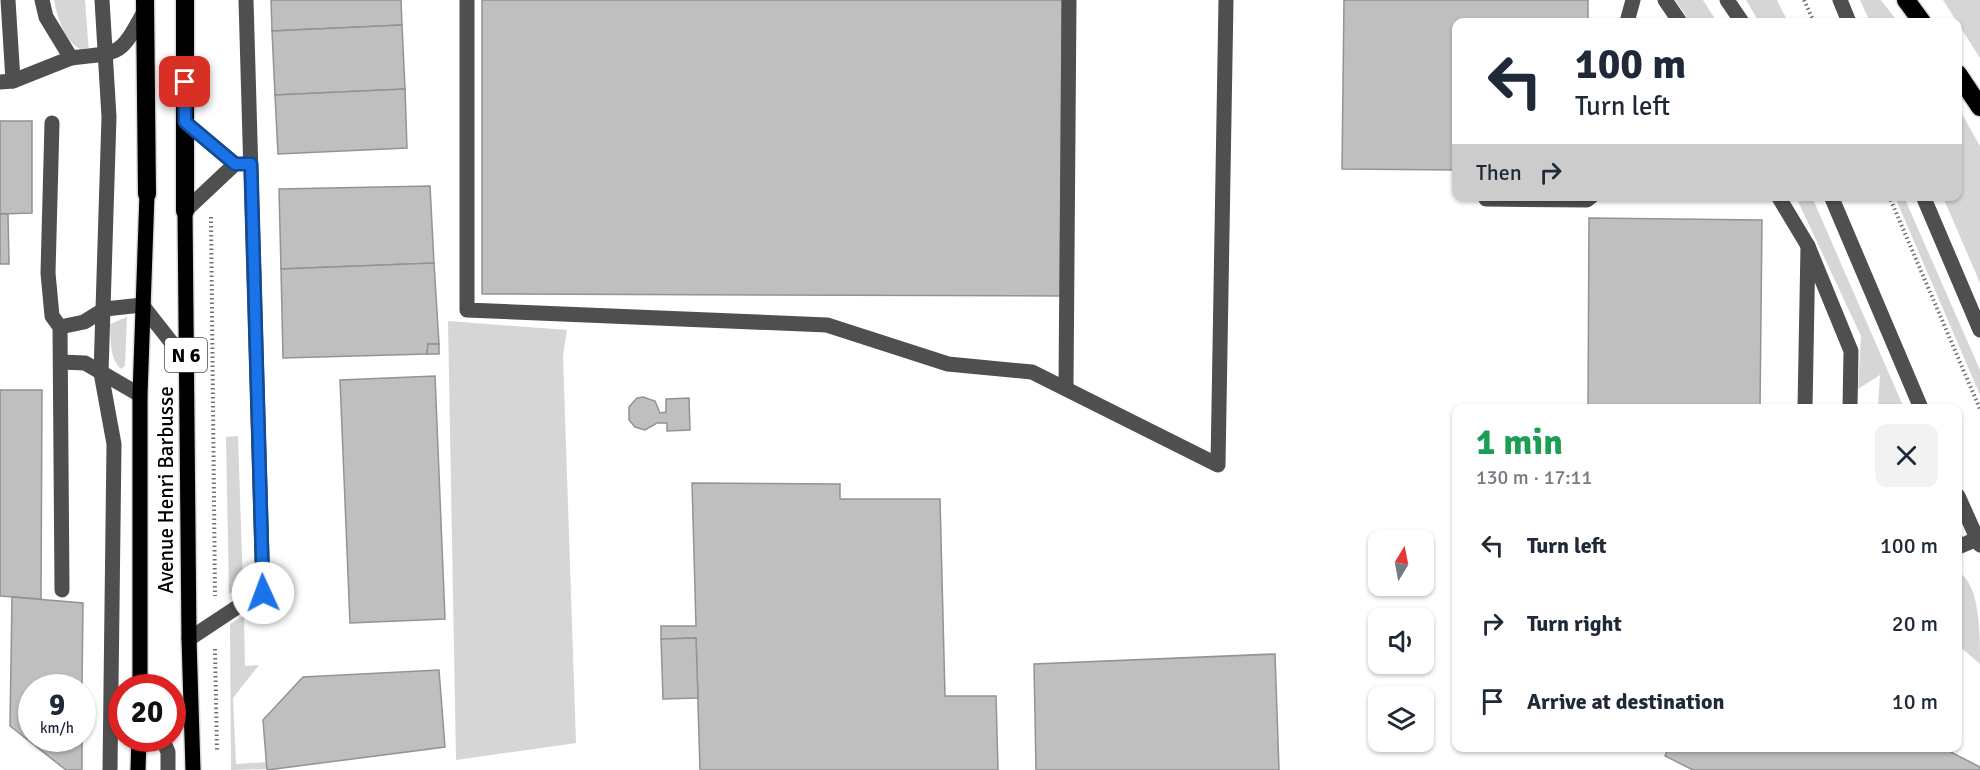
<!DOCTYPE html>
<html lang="en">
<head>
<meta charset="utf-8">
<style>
	body { margin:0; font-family:Signika,sans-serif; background:#f2f2f3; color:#1f2937; height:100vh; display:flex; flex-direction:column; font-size:22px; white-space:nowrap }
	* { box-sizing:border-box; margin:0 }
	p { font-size:20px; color:#747a83 }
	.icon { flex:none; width:33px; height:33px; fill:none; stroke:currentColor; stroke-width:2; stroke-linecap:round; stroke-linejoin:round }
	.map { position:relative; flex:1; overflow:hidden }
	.side { position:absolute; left:1452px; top:404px; width:510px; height:348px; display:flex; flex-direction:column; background:#fff; border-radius:12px; box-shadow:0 2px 4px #0004 }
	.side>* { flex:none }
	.guide { position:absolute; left:1452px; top:18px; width:510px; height:183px; border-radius:12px; box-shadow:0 2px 4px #0004; background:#fff; color:#1f2937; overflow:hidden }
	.needle { width:39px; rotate:10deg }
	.fabs { position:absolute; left:1368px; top:530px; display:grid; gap:12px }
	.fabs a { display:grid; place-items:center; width:66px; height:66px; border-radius:12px; background:#fff; box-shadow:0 2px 4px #0004; font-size:30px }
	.speed { position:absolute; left:18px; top:674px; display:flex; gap:12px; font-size:30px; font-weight:700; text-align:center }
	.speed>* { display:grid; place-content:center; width:78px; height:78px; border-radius:50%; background:#fff; box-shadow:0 2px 4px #0004; line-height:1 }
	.speed small { font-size:15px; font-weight:400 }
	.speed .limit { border:9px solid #d22; background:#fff; color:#111 }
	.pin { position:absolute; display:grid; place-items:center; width:51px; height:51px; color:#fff; margin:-26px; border-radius:12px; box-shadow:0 3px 9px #0006 }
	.me { position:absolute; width:66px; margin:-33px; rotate:358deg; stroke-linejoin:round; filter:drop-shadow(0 0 4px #0008) }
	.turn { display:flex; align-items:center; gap:21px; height:126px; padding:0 24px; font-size:27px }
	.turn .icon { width:78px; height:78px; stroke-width:2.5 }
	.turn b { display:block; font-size:42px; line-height:51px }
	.then { display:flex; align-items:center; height:57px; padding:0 24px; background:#0003; gap:12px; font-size:22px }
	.round { display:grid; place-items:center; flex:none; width:63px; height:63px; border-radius:12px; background:#f2f2f3 }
	.summary { display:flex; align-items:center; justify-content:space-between; height:102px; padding:0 24px }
	h1 { font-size:36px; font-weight:700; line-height:45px; color:#1e9e55 }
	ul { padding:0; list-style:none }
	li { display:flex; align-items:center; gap:18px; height:78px; padding:0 24px }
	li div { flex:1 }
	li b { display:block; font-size:22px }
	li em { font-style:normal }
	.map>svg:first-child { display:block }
</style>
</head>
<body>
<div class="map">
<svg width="1980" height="770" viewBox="0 0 1980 770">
	<rect width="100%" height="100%" fill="#fff"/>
	<g fill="#d6d6d6">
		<path d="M54,0h31l4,53c-23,-6 -31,-32 -35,-53z"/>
		<path d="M1675,0h28l14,22h-27z"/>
		<path d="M1746,0h31l11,22h-29z"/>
		<path d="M1860,0h21l17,22h-28z"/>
		<path d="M1943,0h37v58z"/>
		<path d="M1958,107l22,39v137l-37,-86 15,-1z"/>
		<path d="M1796,197h16l92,211h-26l2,-33 -22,14 3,-53z"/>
		<path d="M1895,197h9l76,173v25z"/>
		<path d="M127,317l-2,49 -4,3c-12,-11 -10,-30 -11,-45z"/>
		<path d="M448,321l119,9 -4,26 13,387 -120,17z"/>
		<path d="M238,436l5,150 -14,8 -3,-157z"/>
		<path d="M1958,572c22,11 22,63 22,92l-22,-19z"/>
		<path d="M244,615l1,51 14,-1 -26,33 3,66 32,-2 1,7 -38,1 -1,-146z"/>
	</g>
	<g fill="#bfbfbf" stroke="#939393" stroke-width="1.5">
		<path d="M271,0h130l1,25 -130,6z"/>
		<path d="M482,0h580l-1,296 -579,-2z"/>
		<path d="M1344,0h244v22h-132v148l-114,-1z"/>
		<path d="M402,25l3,64 -130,6 -3,-64z"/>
		<path d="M405,89l2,59 -129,6 -3,-59z"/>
		<path d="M0,121h32v92l-32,1z"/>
		<path d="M430,186l4,77 -153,6 -2,-80z"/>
		<path d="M0,214h8l1,50h-9z"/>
		<path d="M1589,218l173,2 -2,188h-172z"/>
		<path d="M434,263l5,81h-11l-1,10 -144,4 -2,-89z"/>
		<path d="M428,344h11v10h-12z"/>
		<path d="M435,376l10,243 -95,4 -10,-243z"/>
		<path d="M0,390h42l-1,209 -41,-3z"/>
		<path d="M643,397l12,4 5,12 6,-1v-13l23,-1 1,32 -23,1v-8h-10l-12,7 -10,-3 -6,-7v-13l8,-9z"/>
		<path d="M692,483l148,1v15h100l5,197h51l2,74h-298l-4,-132 -35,1v-13h35z"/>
		<path d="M12,597l71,6 -1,84h-50v51h50v32h-16l-56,-44z"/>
		<path d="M696,638l2,60 -35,1 -2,-60z"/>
		<path d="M1275,654l4,116h-243l-2,-106z"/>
		<path d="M439,670l6,77 -178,23 -4,-50 40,-43z"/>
		<path d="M1669,747h272l39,20v3h-287l-28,-14z"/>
	</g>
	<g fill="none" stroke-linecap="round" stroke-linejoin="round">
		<g stroke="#dbdbdb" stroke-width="18">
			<g id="major">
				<path d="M185,211l4,428 4,131"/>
				<path d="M140,687v-292l7,-201"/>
				<path d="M138,770l1,-32"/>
			</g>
		</g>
		<g stroke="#dbdbdb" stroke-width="21">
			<g id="highway">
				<path d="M145,0l2,194"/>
				<path d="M185,0v211"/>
				<path d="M1906,0l16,22"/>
				<path d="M1958,74l22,33"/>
			</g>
		</g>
		<g stroke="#717171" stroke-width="4" stroke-dasharray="1.5 3" stroke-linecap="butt">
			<path d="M1804,0l10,22"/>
			<path d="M1889,196l91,213"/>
			<path d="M211,217l4,379"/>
			<path d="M215,649l2,103"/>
		</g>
		<g stroke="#4f4f4f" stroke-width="15">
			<path d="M8,0l5,81"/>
			<path d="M42,0l4,17 25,41c53,-6 49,-3 74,-48"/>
			<path d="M102,0l7,117 -8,256 13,71 -4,326"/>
			<path d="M467,0v310l360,15 121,39 84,8 186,93 8,-465"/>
			<path d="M1665,0l15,22"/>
			<path d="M1727,0l15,22"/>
			<path d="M1840,0l9,22"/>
			<path d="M1627,22l6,-22"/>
			<path d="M0,82l13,-1 58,-23"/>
			<path d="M185,122l50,42 -50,47"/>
			<path d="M52,123l-4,150 4,43 8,11 2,263"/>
			<path d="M1778,196l30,50"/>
			<path d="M1831,196l90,212"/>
			<path d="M1923,196l57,134"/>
			<path d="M1486,199l101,1 5,-4"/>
			<path d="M60,327l24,-5 21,-13 37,-4 44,56"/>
			<path d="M61,362l24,1 55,32"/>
			<path d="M1066,387l3,-387"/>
			<path d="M1805,408l3,-162 43,105 -1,57"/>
			<path d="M1958,496l22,49"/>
			<path d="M1958,547l19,-8"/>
			<path d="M189,639l59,-39 15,-7 -17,-593"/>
			<path d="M162,738l6,14v18"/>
		</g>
		<use href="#major" stroke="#000" stroke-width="15"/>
		<use href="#highway" stroke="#000" stroke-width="18"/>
	</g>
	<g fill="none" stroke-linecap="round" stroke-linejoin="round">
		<g stroke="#114b97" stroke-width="15">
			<path id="route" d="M185,82v40l50,42h16l12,429"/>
		</g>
		<use href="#route" stroke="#1a73e8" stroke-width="10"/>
	</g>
	<g text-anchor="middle" stroke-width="5" stroke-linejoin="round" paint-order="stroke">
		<rect fill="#fff" stroke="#4c4c4c" stroke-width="1.5" x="165" y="338" width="42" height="34" rx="4.5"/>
		<g font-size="20" font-weight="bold" fill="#000">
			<text x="186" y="362">N 6</text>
		</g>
		<g font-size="21" fill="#000" stroke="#fff">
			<text transform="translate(166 490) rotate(-90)" y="7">Avenue Henri Barbusse</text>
		</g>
	</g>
</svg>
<div class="fabs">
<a><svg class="needle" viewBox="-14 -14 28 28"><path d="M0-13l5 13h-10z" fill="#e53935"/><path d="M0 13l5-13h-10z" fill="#747a83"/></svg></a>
<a><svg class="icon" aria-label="sound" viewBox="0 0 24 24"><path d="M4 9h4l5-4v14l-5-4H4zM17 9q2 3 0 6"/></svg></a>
<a><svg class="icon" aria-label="layers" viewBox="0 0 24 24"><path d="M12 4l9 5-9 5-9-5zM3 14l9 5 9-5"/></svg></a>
</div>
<div class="speed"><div>9<small>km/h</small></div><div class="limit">20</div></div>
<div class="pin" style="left:185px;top:82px;background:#d93025"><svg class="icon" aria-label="arrive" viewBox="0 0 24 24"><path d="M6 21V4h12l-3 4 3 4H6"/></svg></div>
<svg class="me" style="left:263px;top:593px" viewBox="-20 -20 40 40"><circle r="19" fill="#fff"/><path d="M0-13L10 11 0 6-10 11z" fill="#1a73e8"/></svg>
<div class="guide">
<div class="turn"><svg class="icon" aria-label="left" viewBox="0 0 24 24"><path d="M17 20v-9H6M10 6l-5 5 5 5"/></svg><div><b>100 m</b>Turn left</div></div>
<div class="then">Then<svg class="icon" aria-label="right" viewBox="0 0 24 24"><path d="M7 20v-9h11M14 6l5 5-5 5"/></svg></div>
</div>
<section class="side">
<div class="summary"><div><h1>1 min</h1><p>130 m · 17:11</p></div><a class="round"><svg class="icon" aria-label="close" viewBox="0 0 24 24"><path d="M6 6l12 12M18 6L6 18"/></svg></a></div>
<ul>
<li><svg class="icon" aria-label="left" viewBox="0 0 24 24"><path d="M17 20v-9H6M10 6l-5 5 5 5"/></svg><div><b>Turn left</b></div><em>100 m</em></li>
<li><svg class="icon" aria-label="right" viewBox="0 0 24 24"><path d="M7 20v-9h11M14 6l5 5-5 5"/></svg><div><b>Turn right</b></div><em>20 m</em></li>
<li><svg class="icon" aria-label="arrive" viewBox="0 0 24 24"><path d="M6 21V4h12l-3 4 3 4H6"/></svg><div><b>Arrive at destination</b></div><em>10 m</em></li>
</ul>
</section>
</div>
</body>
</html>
